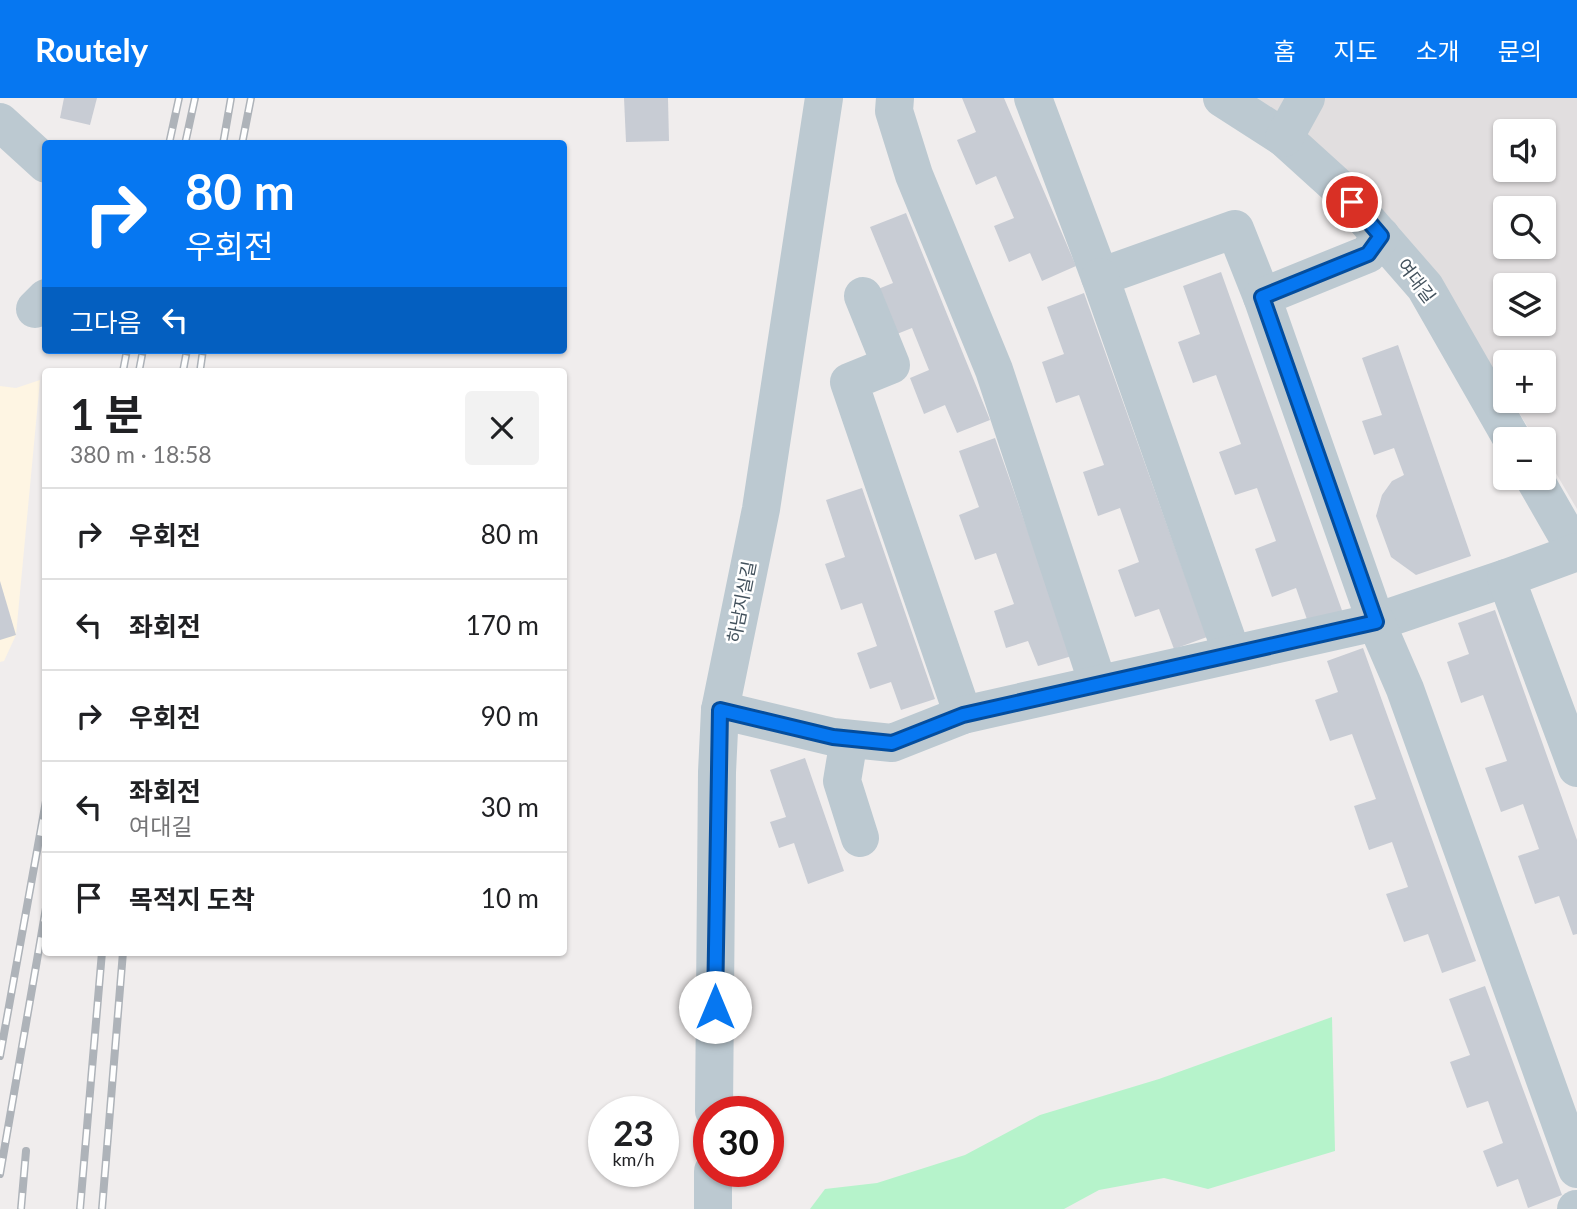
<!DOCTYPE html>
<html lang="ko">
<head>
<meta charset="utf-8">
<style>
	body { margin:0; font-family:Lato,"Noto Sans KR",sans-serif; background:#f2f2f2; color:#202124; height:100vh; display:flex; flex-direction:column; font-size:26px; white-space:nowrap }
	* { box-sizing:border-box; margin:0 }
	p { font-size:23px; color:#757577 }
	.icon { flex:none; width:38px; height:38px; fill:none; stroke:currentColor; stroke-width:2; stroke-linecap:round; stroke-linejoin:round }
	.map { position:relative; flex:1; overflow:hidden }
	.sheet { position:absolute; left:42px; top:270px; width:525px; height:588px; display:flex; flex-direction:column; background:#fff; border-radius:7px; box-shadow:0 2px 5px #0004 }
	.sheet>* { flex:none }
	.banner { position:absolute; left:42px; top:42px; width:525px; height:214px; border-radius:7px; box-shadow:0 2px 5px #0004; background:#0677f1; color:#fff; overflow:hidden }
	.fabs { position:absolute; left:1493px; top:21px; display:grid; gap:14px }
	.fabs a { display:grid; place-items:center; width:63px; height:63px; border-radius:7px; background:#fff; box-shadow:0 2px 5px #0004; font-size:35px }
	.speed { position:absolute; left:588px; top:998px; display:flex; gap:14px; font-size:35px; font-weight:700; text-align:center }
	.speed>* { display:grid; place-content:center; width:91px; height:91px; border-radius:50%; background:#fff; box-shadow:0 2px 5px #0004; line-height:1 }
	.speed small { font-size:18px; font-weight:400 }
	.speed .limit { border:10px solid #d22; background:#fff; color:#111 }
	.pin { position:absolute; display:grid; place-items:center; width:60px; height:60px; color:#fff; margin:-30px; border:4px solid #fff; border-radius:50%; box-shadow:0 2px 7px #0007 }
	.me { position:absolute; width:77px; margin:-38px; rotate:0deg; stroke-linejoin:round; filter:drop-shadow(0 0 5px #0008) }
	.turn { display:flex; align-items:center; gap:24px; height:147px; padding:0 28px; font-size:32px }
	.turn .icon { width:91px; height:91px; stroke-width:2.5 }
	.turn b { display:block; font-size:49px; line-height:60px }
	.then { display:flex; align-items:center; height:66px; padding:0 28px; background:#0003; gap:14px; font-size:26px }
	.round { display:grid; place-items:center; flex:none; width:74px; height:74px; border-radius:7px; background:#f2f2f2 }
	.summary { display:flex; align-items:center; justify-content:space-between; height:119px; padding:0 28px }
	h1 { font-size:42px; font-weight:700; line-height:52px }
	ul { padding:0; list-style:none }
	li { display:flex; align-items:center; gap:21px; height:91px; padding:0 28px; border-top:2px solid #e0e0e0 }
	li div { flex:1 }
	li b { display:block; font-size:26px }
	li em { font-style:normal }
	header { display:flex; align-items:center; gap:42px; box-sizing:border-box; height:98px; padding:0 35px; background:#0677f1; color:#fff }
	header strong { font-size:33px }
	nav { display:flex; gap:38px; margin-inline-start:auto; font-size:24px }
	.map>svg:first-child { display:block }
</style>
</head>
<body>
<header>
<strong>Routely</strong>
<nav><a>홈</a><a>지도</a><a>소개</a><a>문의</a></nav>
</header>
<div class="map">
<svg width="1577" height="1111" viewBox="0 0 1577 1111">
	<rect width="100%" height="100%" fill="#f0eded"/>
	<path fill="#fef5e3" d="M40,282l-24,255 -12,26 -4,1v-276l16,2z"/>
	<path fill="#e1dedf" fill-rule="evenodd" d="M1257,0h320v411l-33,-56v-14h-9l-23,-38h32v-39h-39v26zM1505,33h39v39h-39zM1505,110h39v39h-39zM1505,187h39v39h-39z"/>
	<path fill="#b6f3cb" d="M1332,919l3,134 -127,38 -44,-11 -65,12 -35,19h-254l15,-20 52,-6 88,-28 75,-40 119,-36z"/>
	<g fill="#c8ccd4">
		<path d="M64,0h33l-7,27 -30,-7z"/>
		<path d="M624,0h44l1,43 -43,1z"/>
		<path d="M962,0h42l72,168 -34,15 -12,-28 -21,9 -15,-36 20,-8 -18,-42 -20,9 -19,-45 19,-8z"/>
		<path d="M906,115l84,207 -33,13 -12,-28 -21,9 -14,-36 19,-8 -17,-42 -20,8 -19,-45 20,-8 -23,-56z"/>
		<path d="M1221,174l123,344 -34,12 -14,-40 -24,9 -17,-48 21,-8 -19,-53 -22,7 -16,-43 22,-8 -25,-69 -23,8 -15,-41 22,-8 -17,-48z"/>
		<path d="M1084,195l123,344 -33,12 -15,-40 -24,8 -17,-47 21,-8 -19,-54 -22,8 -15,-44 21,-7 -25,-70 -23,8 -14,-41 22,-8 -17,-47z"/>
		<path d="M1398,247l73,211 -55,19 -25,-18 -15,-41 6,-21 10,-14 12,-6 -10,-27 -20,7 -12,-34 20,-6 -20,-57z"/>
		<path d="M995,340l77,218 -34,10 -10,-25 -22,7 -12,-37 20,-7 -18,-51 -21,7 -16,-45 20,-8 -20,-56z"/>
		<path d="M862,390l73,211 -34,11 -10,-28 -21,7 -13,-36 20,-7 -15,-43 -21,7 -16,-46 20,-7 -19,-57z"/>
		<path d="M0,483l16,54 -16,5z"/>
		<path d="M1495,512l82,230v94l-4,1 -14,-39 -24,8 -17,-48 21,-7 -16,-45 -22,8 -16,-44 22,-7 -24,-66 -22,8 -14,-41 22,-8 -11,-31z"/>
		<path d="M1363,550l113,313 -34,12 -14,-39 -24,8 -18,-48 22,-7 -16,-45 -23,8 -15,-44 22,-7 -24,-65 -22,7 -15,-41 23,-8 -11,-31z"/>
		<path d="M805,660l39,113 -36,13 -14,-41 -15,5 -9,-26 16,-5 -16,-47z"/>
		<path d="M1485,888l77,209 -34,13 -10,-29 -21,8 -14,-36 20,-8 -15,-42 -21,7 -17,-46 20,-7 -21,-56z"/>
	</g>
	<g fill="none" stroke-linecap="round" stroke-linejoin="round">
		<g stroke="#bcc9d1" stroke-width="38">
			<path d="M895,0l-1,13 20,64 80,195 104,314"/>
			<path d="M1033,0l67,179 135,-48 27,68"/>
			<path d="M1222,0l62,40 53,48 88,101 87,152"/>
			<path d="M0,24l46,42"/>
			<path d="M1284,40l22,-40"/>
			<path d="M1381,138l-13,18 -106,43 114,325 130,-44"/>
			<path d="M1100,179l132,377"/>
			<path d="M863,198l28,69 -42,17 114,333"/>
			<path d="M35,211l11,-11"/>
			<path d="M1534,380l43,75"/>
			<path d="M1577,454l-71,26 71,190"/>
			<path d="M720,612l113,27 59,6 71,-28 413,-93 29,67 172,480"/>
			<path d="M849,641l-7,42 18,57"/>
			<path d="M714,1013l3,-339 3,-62 41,-201 63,-411"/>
			<path d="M713,1111v-38"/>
			<path d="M1576,1111h1"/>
		</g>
		<g stroke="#aeb3b9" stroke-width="8">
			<g id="rail">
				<path d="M169,46l10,-46"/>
				<path d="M185,46l10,-46"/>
				<path d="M223,46l8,-46"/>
				<path d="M242,46l9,-46"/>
				<path d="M123,273l4,-21"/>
				<path d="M139,273l4,-21"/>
				<path d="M183,273l4,-21"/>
				<path d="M200,273l3,-21"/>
				<path d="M0,958l46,-255"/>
				<path d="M0,1076l46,-266"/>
				<path d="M21,1111l5,-58"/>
				<path d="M80,1111l22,-257"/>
				<path d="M102,1111l21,-257"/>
			</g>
		</g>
		<use href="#rail" stroke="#fff" stroke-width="5" stroke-dasharray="16" stroke-linecap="butt"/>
	</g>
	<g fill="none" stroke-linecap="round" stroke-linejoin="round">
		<g stroke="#044d9d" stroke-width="18">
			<path id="route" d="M715,909l5,-297 113,27 59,6 71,-28 413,-93 -114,-325 106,-43 13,-18 -29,-34"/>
		</g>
		<use href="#route" stroke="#0677f1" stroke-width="12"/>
	</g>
	<g text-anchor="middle" stroke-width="5" stroke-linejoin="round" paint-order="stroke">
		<g font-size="18" fill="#43525d" stroke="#fff">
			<text transform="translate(1416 183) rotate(53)" y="6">여대길</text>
			<text transform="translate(742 504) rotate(-79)" y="6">하남지실길</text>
		</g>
	</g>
</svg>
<div class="fabs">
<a><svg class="icon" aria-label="sound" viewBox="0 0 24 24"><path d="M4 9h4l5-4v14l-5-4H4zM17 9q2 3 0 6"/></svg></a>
<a><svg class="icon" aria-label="search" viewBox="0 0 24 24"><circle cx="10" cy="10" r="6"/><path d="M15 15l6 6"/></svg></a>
<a><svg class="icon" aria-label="layers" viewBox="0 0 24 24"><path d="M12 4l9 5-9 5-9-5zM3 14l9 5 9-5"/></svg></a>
<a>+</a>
<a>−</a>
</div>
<div class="speed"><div>23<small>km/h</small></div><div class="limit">30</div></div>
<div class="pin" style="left:1352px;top:104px;background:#d93025"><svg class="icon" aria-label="arrive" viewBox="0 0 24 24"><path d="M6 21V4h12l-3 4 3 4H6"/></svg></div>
<svg class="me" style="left:715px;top:909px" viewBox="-20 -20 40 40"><circle r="19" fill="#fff"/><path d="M0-13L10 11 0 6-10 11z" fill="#0677f1"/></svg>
<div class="banner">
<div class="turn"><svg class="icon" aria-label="right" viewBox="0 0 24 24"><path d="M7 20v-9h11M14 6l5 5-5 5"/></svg><div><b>80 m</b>우회전</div></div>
<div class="then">그다음<svg class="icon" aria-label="left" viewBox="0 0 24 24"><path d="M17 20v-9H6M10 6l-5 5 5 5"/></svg></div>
</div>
<section class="sheet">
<div class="summary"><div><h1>1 분</h1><p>380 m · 18:58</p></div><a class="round"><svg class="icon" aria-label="close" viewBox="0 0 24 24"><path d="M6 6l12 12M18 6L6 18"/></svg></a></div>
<ul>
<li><svg class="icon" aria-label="right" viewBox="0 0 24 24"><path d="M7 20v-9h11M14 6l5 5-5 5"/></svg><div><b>우회전</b></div><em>80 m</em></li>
<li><svg class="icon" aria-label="left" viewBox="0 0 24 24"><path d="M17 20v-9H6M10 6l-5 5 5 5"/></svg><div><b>좌회전</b></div><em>170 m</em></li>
<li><svg class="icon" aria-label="right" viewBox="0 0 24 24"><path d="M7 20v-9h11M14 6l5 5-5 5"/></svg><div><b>우회전</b></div><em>90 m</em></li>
<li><svg class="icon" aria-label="left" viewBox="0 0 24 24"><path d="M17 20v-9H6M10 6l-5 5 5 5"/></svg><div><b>좌회전</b><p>여대길</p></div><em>30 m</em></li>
<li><svg class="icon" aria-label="arrive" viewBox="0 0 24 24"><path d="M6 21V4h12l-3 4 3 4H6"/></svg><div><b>목적지 도착</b></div><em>10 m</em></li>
</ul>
</section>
</div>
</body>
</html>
